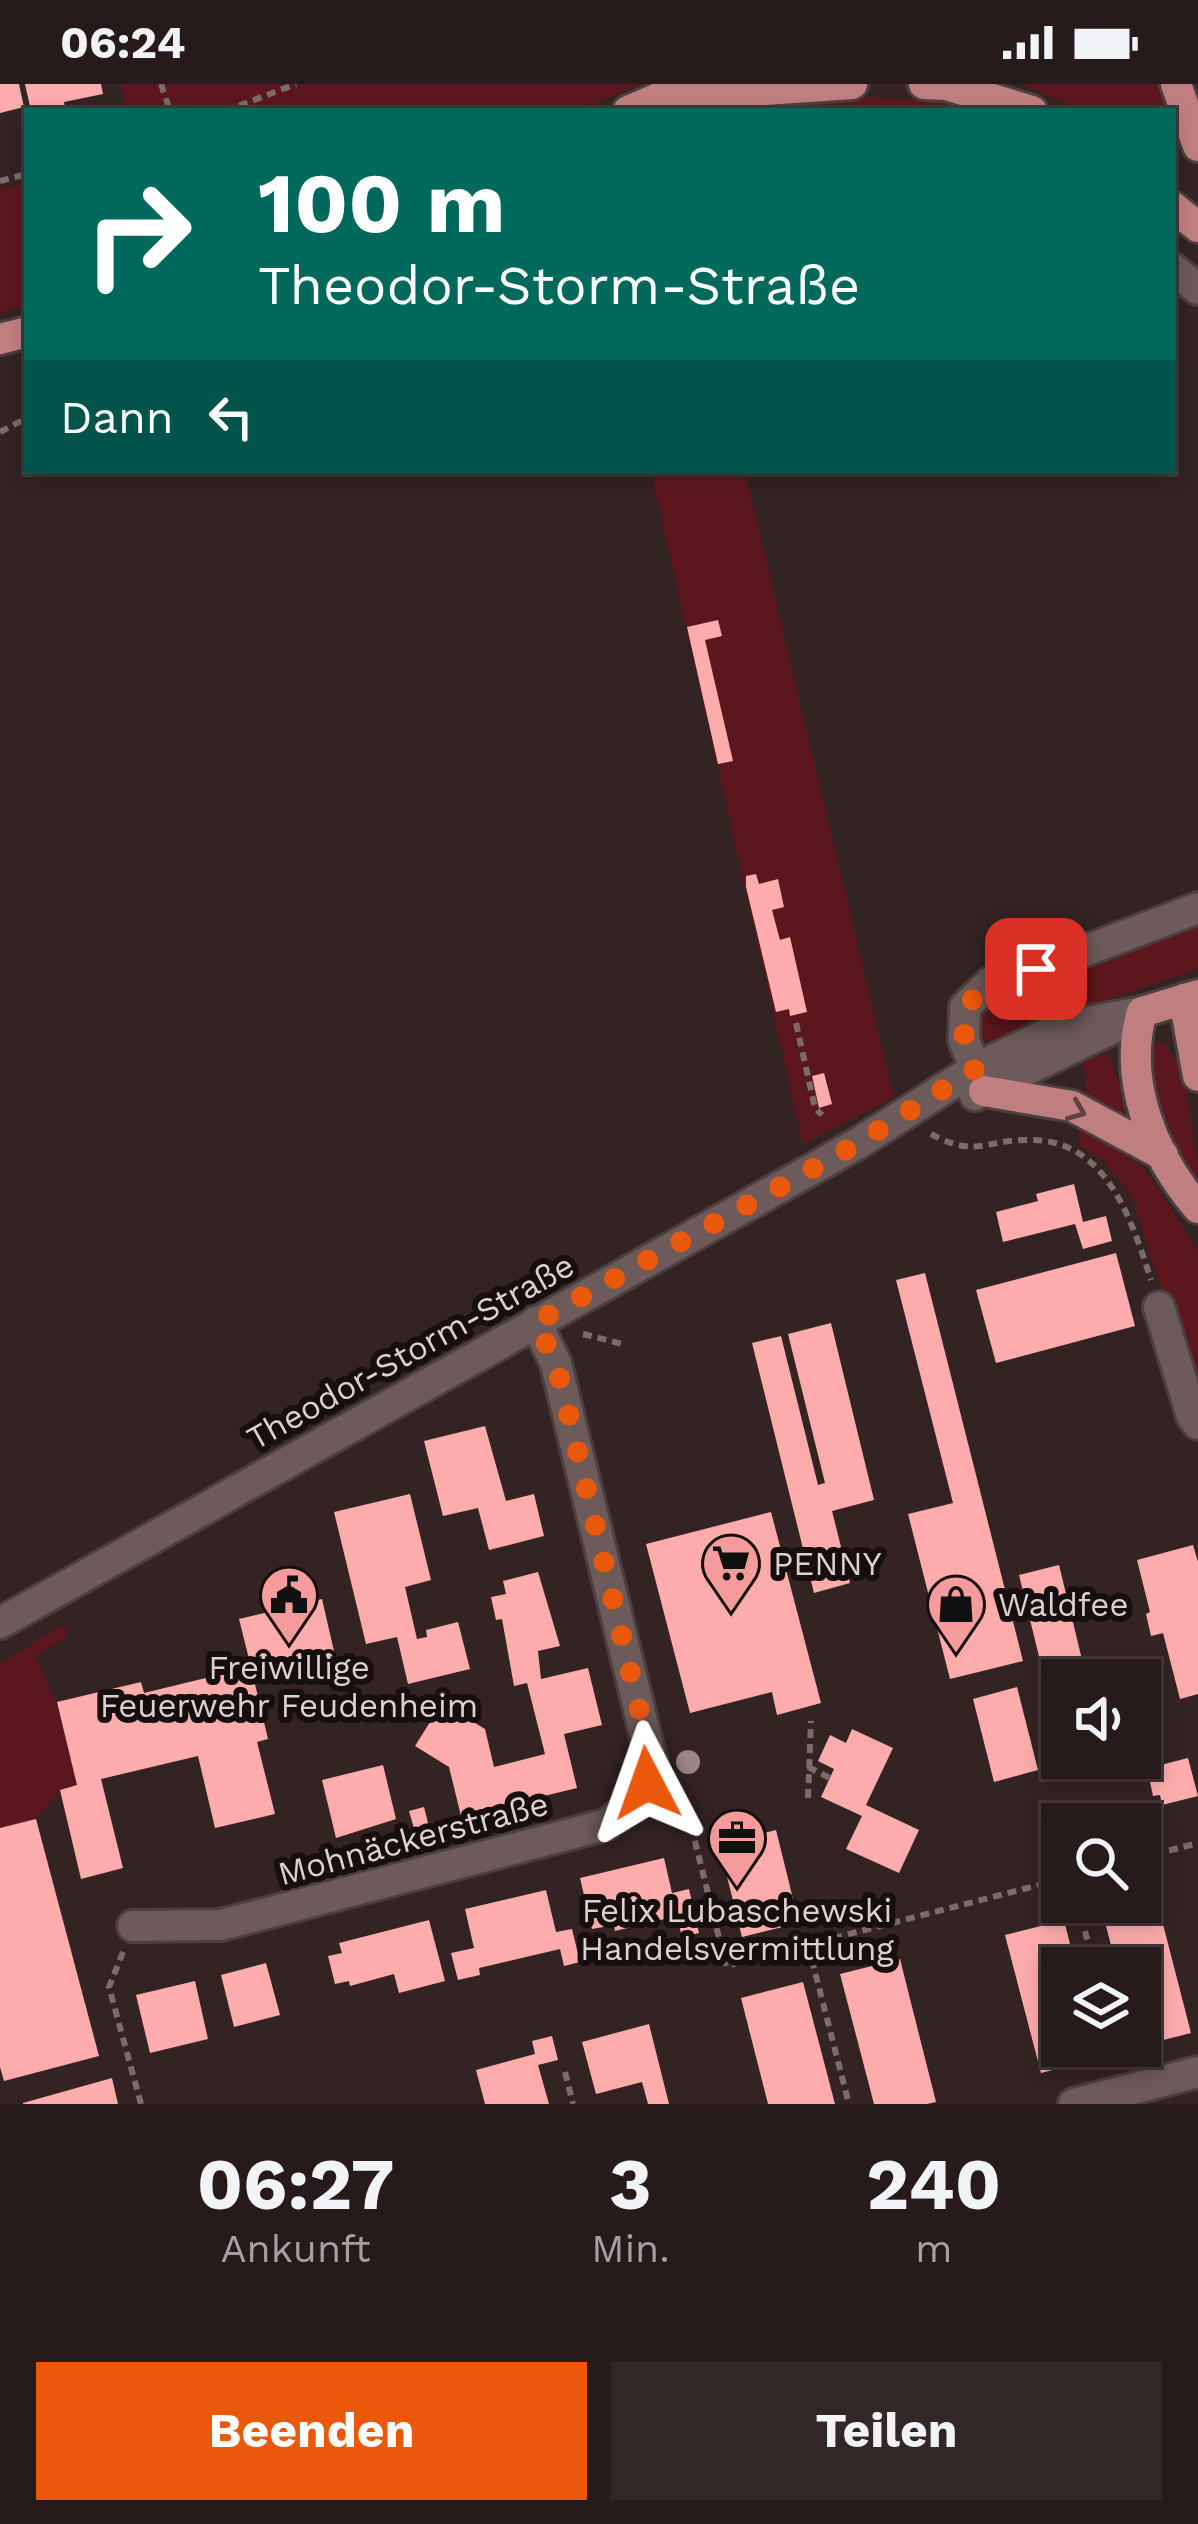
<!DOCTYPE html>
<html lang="de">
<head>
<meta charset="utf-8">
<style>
	body { margin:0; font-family:"Work Sans",sans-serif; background:#322727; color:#f1f3f6; height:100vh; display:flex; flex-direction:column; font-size:45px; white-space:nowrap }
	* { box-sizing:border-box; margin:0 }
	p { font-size:39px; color:#a4a1a2 }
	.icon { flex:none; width:66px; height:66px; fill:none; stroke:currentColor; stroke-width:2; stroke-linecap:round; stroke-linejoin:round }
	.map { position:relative; height:2020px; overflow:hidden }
	.panel { display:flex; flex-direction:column; background:#261a1a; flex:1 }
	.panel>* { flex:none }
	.top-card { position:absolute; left:24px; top:24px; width:1152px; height:366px; border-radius:0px; box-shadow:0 6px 18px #0003,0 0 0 3px #423839; background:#00695c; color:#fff; overflow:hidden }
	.buttons { position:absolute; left:1041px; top:1575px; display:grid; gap:24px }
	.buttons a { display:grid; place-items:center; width:120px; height:120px; border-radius:0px; background:#261a1a; box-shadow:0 6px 18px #0003,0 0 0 3px #423839; font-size:60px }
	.pin { position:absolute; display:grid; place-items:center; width:102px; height:102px; color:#fff; margin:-51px; border-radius:24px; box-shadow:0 6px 18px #0006 }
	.me { position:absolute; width:132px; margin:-66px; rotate:356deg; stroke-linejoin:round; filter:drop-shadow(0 0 9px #0008) }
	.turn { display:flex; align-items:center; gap:42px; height:252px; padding:0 36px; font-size:54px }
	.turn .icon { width:156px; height:156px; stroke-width:2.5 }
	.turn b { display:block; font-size:84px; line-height:102px }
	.then { display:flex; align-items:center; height:114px; padding:0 36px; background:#0003; gap:24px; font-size:45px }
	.eta { display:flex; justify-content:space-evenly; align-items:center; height:204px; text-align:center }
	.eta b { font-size:72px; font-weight:700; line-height:84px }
	.button { display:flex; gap:24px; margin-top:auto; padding:24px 36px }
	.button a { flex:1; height:138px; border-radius:0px; background:#ea580c; color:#fff; font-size:48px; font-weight:700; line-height:138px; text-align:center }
	.button a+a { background:#322727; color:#f1f3f6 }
	.status { display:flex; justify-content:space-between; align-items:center; height:84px; padding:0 60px; background:#261a1a; direction:ltr }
	.status svg { height:33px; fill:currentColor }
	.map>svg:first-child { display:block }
</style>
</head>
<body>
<div class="status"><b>06:24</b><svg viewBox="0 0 49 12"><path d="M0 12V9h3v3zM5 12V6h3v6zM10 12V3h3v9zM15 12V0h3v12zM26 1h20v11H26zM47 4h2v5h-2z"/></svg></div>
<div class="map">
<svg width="1198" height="2020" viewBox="0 0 1198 2020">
	<rect width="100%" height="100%" fill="#332323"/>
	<g fill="#5c171e">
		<path d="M121,0h521l-66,27h-450z"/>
		<path d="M1021,0h138l8,27h-84z"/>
		<path d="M870,13l82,5 34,9h-231l50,-10z"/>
		<path d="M27,98v123l-27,8v-124z"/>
		<path d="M651,387h94l149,626 -91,47z"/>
		<path d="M1198,841v44l-129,44 -13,-28 7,-14 109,-42z"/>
		<path d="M1007,907l13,1 18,30 -41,21 -13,-3c-15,-22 6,-37 23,-49z"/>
		<path d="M1163,958l20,28 15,92v13l-7,3 -41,-98 1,-34z"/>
		<path d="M1108,969l21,57 -10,5 -33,-18v-20l-5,-15z"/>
		<path d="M1078,1037l38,21 33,33 49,77v148l-67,-205 -26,-33 -25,-16z"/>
		<path d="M64,1540l3,14 -32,17 24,55 18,75 -17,5 -24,29 -36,9v-164z"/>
	</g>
	<g fill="#fdacac">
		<path d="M0,0h19l5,23 -24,6z"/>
		<path d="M25,0h76l2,10 -39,8 1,6 -34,3z"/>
		<path d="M718,536l4,16 -17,4 28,121 -15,3 -31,-137z"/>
		<path d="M756,790l3,10 19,-5 6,28 -12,3 8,30 10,-3 17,75 -17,4 -1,-7 -13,3 -30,-125v-11z"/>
		<path d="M824,989l8,31 -13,4 -7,-32z"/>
		<path d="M1074,1100l9,38 23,-6 6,25 -29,8 -8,-25 -72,18 -7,-30 42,-11 -2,-7z"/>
		<path d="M1116,1169l19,73 -139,37 -20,-73z"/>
		<path d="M925,1189l98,388 -73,18 -42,-165 45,-11 -57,-223z"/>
		<path d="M831,1239l43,177 -42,11 18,72 -36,10 -62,-250 29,-7 37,149 7,-2 -37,-149z"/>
		<path d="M485,1342l21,75 28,-7 10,42 -55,14 -11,-42 -35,8 -19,-75z"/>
		<path d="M410,1410l21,86 -26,7 12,52 10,-2 -1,-7 32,-8 12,47 -62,15 -11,-47 -31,7 -32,-132z"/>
		<path d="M771,1428l50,191 -44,12 -5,-23 -82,21 -44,-169z"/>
		<path d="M1193,1461l5,17v132l-18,5 -17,-66 -12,3 -5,-22 4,-2 -13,-52z"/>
		<path d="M1059,1481l28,115h-25v10l-14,3 -29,-118z"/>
		<path d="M538,1488l22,74 -22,5 3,28 47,-11 14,57 -38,9 13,54 -116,28 -12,-49 -34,-21 27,-43 43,26 9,38 51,-13 -18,-71 -13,3 -12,-67 -6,1 -5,-23 15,-3 -3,-13z"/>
		<path d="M322,1515l14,61 -82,20 14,59 -11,3 18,72 -60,14 -17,-72 -97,23 22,89 -42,11 -21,-89 17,-5 -20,-83 84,-20 3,11 107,-26 -12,-48z"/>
		<path d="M1017,1603l21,83 -44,12 -21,-83z"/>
		<path d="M852,1645l41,19 -27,57 53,25 -20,43 -53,-24 16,-33 -41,-19 13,-28 -16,-8 12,-26 16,8z"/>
		<path d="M1188,1674l10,38 -36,9 -2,-10 -7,1 -4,-19 -6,2 -2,-9z"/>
		<path d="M383,1681l13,54 -60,19 -14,-58z"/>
		<path d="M424,1723l6,24 -14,4 -7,-24z"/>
		<path d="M36,1735l63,237 -95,25 -4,-14v-239z"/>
		<path d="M776,1746l23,93 -57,14 -23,-93z"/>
		<path d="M664,1774l8,35 17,-4 10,44 -17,4 -5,-21 -62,15 -1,-6 -22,4 -12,-51z"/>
		<path d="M546,1806l10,42 16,-3 8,33 -16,4 -4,-17 -81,19 1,7 -22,5 -7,-27 23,-5 -9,-39z"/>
		<path d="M1156,1813l35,136 -51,13v-78h-23l-15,-57z"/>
		<path d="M429,1836l16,61 -46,12 -5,-19 -44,12 -1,-5 -14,3 -7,-28 14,-3 -3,-10z"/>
		<path d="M1064,1836l12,48h-14v78h34l3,12 -58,15 -36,-138z"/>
		<path d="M900,1875l36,143 -9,2h-53l-34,-130z"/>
		<path d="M266,1879l14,52 -46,12 -13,-52z"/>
		<path d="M195,1897l13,58 -58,14 -14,-58z"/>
		<path d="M803,1898l32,122h-67l-27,-106z"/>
		<path d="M649,1940l20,80h-21l-6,-22 -46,12 -14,-52z"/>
		<path d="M552,1952l6,24 -20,5 11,39h-64l-9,-34 59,-16 -3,-13z"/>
		<path d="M112,1994l6,26h-95v-1z"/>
	</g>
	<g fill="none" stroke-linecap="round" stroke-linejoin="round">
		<g stroke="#4c3f3f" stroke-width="36">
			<g id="minor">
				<path d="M1173,185l25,20"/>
				<path d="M981,1001l-17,-45 1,-33 26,-25 46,-13 161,-61"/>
				<path d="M975,1011l140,-68"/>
				<path d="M1159,1223l33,109 6,8"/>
				<path d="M0,1539l857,-479 118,-75 86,-42 81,-15"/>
				<path d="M133,1842l88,-1 384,-100c27,-18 41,-33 46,-66l-95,-395 -20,-42"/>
				<path d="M1074,2020l124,-32"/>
			</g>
		</g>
		<g stroke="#4c3f3f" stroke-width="36">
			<g id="major">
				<path d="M924,0l22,1 86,26"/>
				<path d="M1176,0l22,62"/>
				<path d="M663,13l189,-13"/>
				<path d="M628,27l51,-22"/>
				<path d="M1173,123l25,20"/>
				<path d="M0,255l27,-7"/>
				<path d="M1198,911l-56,17c-20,68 11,144 56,196"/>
				<path d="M1184,915l14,77"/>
				<path d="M984,1007l88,15 91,49"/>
			</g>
		</g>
		<g stroke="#7a6c6b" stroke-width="6" stroke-dasharray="9 6" stroke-linecap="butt">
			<path d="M161,0l9,27"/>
			<path d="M225,27l71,-27"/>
			<path d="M0,97l27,-7"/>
			<path d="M0,348l27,-14"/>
			<path d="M796,939l19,85 7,7"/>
			<path d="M931,1050c47,25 52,5 100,6 76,0 101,81 120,140"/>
			<path d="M583,1250l43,11"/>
			<path d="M808,1683l22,11"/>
			<path d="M684,1713l42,169 336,-87"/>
			<path d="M808,1714l3,-77"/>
			<path d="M1140,1774l58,-15"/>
			<path d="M1077,1818l18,66"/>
			<path d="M808,1861l41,159"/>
			<path d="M123,1868l-14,35 32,117"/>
			<path d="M1115,1962l4,18"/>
			<path d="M565,1988l8,32"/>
		</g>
		<use href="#minor" stroke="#6d5a5a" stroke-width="30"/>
		<use href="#major" stroke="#bf7f80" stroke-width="30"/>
	</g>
	<circle fill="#9c8686" cx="688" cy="1678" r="12"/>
	<defs><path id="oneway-chevron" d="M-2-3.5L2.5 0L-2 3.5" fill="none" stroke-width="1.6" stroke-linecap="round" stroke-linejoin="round" transform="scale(3)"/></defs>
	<use stroke="#624141" href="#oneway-chevron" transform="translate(1077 1027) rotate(22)"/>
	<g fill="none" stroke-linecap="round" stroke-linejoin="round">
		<path stroke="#ea580c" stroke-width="21" stroke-dasharray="0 37.8" d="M647,1699l4,-24 -85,-356 -10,-39 -20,-42 321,-178 118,-75 -11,-29 1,-33 26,-25 45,-13"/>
	</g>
	<defs>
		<g id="supermarket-pin" transform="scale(3)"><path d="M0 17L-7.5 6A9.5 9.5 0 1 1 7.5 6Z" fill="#f59b9c" stroke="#160f0e"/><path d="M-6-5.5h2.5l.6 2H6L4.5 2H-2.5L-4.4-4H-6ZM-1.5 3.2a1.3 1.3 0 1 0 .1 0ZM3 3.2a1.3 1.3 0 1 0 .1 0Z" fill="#111"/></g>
		<g id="civic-pin" transform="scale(3)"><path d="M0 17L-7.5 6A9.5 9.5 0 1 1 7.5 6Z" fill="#f59b9c" stroke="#160f0e"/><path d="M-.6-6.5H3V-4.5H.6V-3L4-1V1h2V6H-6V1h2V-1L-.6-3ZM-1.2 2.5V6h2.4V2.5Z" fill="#111"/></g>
		<g id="shop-pin" transform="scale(3)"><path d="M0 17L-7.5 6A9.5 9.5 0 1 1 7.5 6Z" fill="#f59b9c" stroke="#160f0e"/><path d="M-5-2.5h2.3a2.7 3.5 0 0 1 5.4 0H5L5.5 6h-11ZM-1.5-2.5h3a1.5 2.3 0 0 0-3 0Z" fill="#111"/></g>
		<g id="office-pin" transform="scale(3)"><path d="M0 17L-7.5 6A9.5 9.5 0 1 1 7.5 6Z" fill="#f59b9c" stroke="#160f0e"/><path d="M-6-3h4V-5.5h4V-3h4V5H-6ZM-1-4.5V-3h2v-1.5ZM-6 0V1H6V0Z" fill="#111"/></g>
	</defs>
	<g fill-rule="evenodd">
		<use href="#supermarket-pin" x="731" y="1479"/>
		<use href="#civic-pin" x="289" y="1511"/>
		<use href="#shop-pin" x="956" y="1520"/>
		<use href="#office-pin" x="737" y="1754"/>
	</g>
	<g text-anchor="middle" stroke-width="12" stroke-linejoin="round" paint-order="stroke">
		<g font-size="33" fill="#dcd1d0" stroke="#160f0e">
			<text transform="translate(410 1267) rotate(-29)" y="12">Theodor-Storm-Straße</text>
			<text transform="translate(413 1754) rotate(-15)" y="12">Mohnäckerstraße</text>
		</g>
		<g font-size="33" fill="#dcd1d0" stroke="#160f0e" text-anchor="start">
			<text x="773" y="1491">PENNY</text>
			<text x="998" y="1532">Waldfee</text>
			<text x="289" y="1595" text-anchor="middle">Freiwillige<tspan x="289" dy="38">Feuerwehr Feudenheim</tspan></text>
			<text x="737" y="1838" text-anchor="middle">Felix Lubaschewski<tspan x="737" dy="38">Handelsvermittlung</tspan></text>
		</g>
	</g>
</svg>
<div class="buttons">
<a><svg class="icon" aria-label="sound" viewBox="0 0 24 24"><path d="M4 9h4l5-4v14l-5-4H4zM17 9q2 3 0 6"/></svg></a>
<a><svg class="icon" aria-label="search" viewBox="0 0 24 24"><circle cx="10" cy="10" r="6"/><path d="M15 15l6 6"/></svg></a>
<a><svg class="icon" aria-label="layers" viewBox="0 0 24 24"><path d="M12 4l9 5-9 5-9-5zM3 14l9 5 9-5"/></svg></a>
</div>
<div class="pin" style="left:1036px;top:885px;background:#d93025"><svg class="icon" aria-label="arrive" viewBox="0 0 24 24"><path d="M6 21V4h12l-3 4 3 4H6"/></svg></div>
<svg class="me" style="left:647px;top:1699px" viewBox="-20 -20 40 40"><path d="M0-17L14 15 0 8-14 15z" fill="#ea580c" stroke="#fff" stroke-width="4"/></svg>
<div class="top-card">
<div class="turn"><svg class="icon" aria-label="right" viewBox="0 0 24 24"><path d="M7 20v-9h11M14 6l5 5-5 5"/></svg><div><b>100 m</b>Theodor-Storm-Straße</div></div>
<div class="then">Dann<svg class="icon" aria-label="left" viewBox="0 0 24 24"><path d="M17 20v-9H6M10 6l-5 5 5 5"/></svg></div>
</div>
</div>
<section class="panel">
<div class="eta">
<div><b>06:27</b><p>Ankunft</p></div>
<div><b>3</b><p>Min.</p></div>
<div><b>240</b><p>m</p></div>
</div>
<div class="button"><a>Beenden</a><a>Teilen</a></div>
</section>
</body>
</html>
